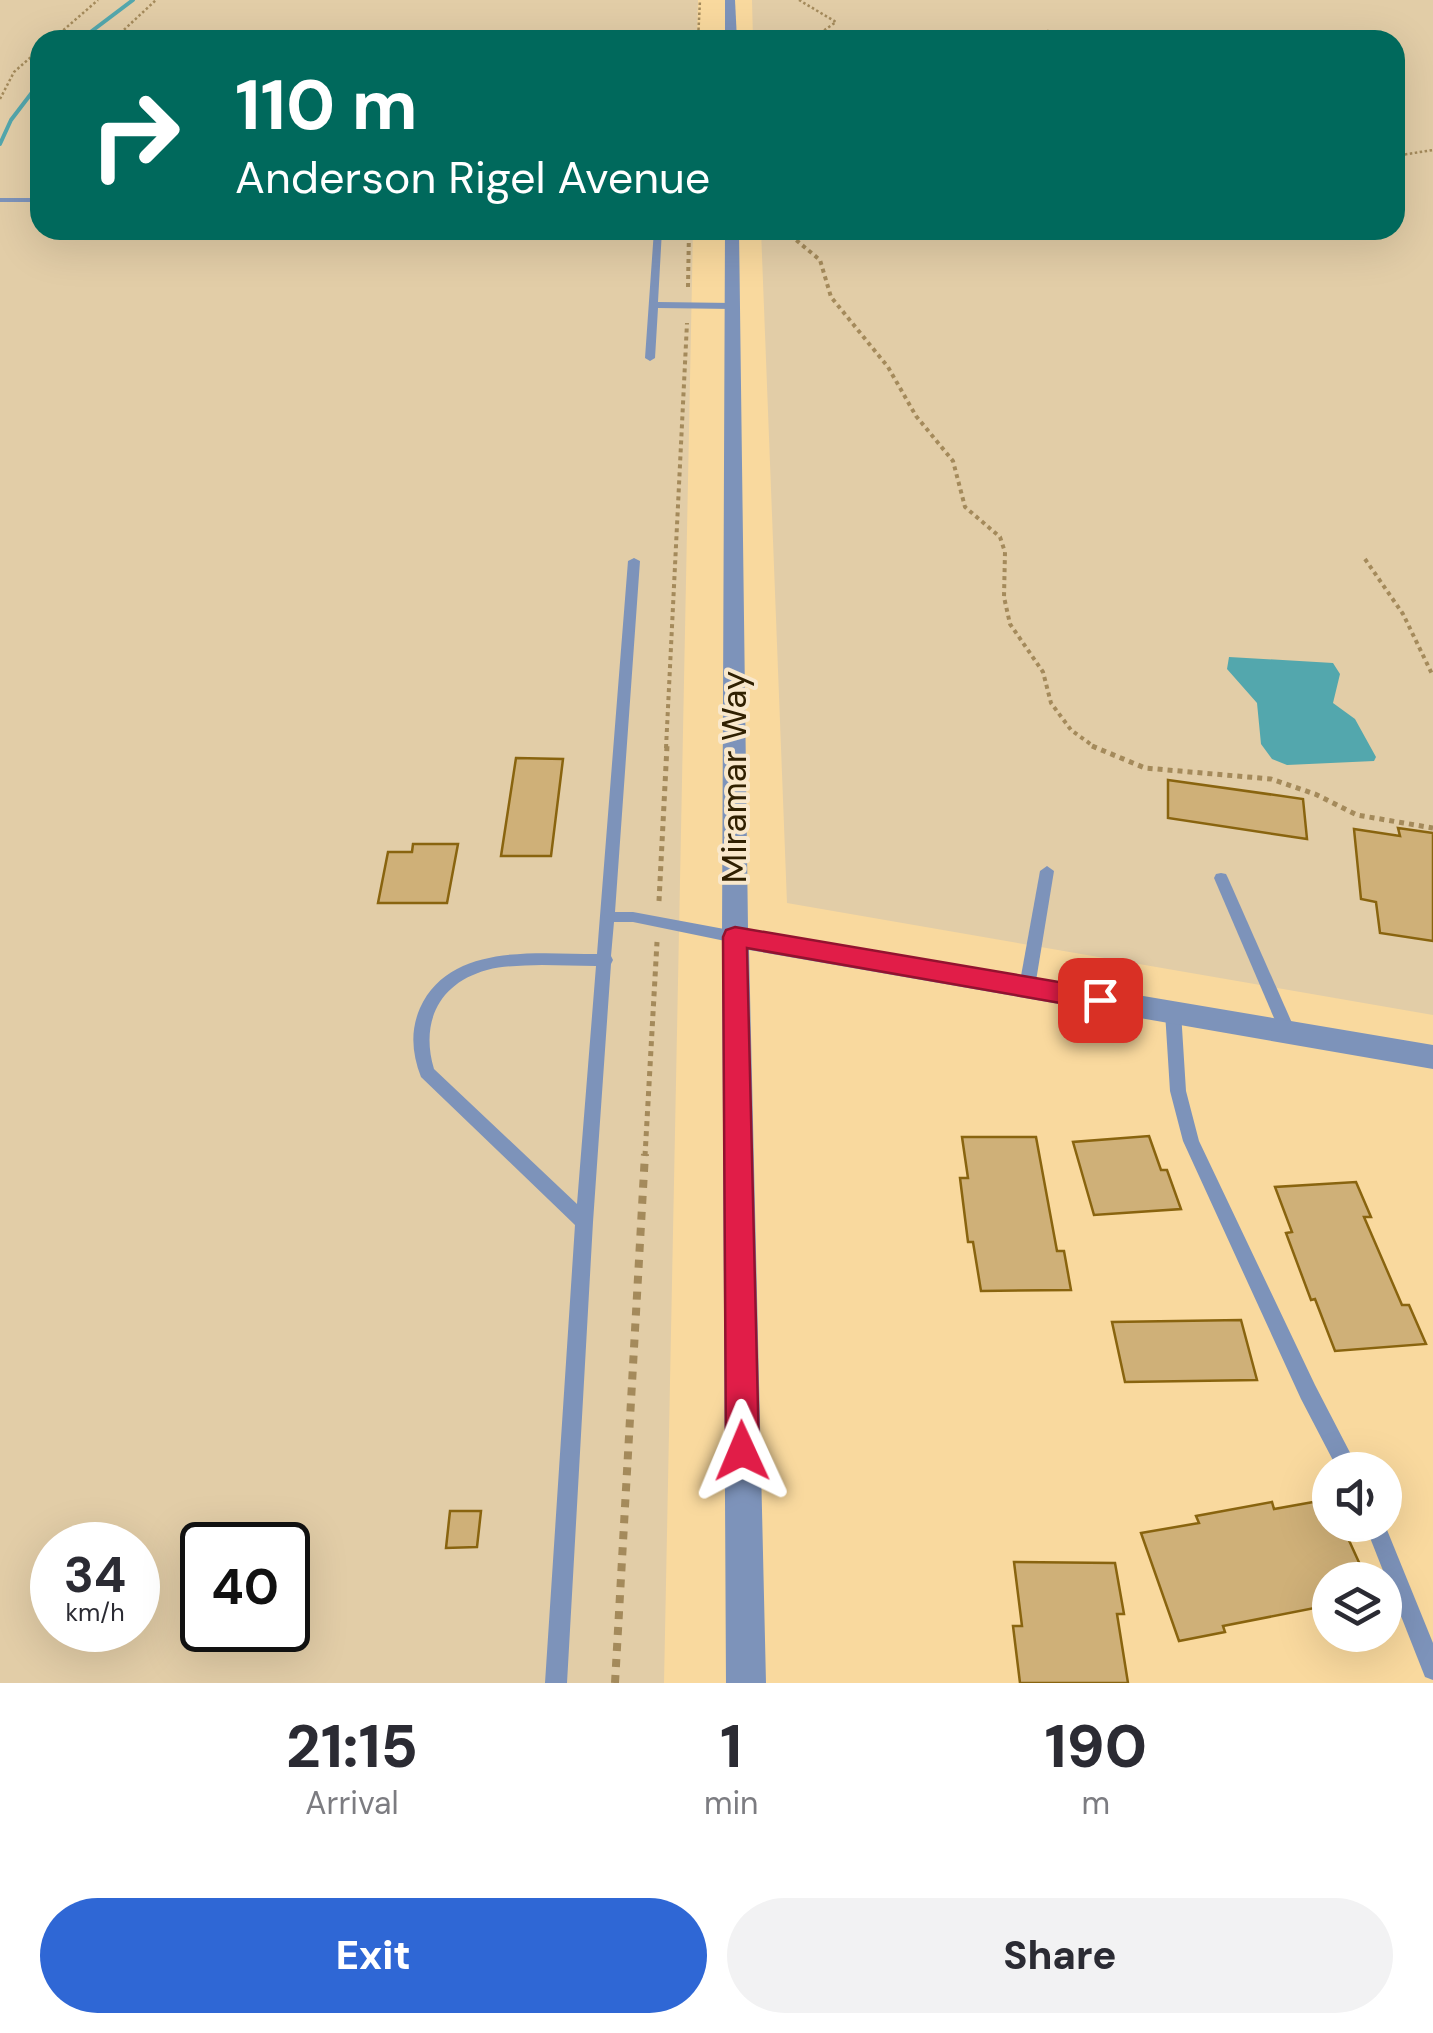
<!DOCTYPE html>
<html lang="en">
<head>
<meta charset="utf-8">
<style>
	body { margin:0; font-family:"DM Sans",sans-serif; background:#f2f2f3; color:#2b2b33; height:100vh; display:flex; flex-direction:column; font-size:38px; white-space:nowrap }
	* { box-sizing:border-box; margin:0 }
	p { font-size:32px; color:#7c7c81 }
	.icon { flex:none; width:55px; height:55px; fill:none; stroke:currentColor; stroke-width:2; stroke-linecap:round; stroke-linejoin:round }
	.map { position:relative; height:1683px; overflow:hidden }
	.drawer { display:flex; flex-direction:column; background:#fff; flex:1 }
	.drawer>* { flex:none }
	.banner { position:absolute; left:30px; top:30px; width:1375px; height:210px; border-radius:30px; box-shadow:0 10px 40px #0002; background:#00695c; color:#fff; overflow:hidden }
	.fabs { position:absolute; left:1312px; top:1452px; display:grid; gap:20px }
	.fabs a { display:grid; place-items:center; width:90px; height:90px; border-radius:50%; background:#fff; box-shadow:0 10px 40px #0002; font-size:50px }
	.speed { position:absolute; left:30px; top:1522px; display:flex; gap:20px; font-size:50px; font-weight:700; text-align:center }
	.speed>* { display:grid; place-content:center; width:130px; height:130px; border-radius:50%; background:#fff; box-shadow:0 10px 40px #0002; line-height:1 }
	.speed small { font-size:25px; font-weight:400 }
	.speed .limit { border:5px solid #111; border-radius:15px; background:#fff; color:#111 }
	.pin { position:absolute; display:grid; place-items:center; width:85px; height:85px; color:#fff; margin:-42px; border-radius:20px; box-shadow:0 5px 15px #0006 }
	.me { position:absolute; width:110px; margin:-55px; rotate:359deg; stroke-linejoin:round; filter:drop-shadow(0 0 8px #0008) }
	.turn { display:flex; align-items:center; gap:35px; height:210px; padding:0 40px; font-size:45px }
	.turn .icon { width:130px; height:130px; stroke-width:2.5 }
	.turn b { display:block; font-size:70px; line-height:85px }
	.eta { display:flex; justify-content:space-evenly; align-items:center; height:170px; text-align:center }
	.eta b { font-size:60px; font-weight:800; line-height:70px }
	.primary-button { display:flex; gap:20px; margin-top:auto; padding:20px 40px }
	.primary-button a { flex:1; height:115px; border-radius:60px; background:#2f67d5; color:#fff; font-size:40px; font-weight:800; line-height:115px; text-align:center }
	.primary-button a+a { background:#f2f2f3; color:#2b2b33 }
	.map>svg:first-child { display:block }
</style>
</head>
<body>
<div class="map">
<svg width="1433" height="1683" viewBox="0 0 1433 1683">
	<rect width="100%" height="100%" fill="#f9d99e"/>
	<g fill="#e2cda7" fill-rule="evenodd">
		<path d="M0,0h698l-1,40h-657v190h653l-29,1453h-664zM52,1545h86v85h-86zM202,1545h86v85h-86z"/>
		<path d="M752,0h681v1015l-646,-112 -26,-673h634v-190h-642z"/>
	</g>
	<path fill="#53a7ad" d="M1229,657l104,6 7,11 -7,29 22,16 21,38 -2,4 -87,4 -15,-6 -11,-15 -4,-41 -30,-34z"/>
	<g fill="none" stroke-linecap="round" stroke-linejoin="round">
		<g stroke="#53a7ad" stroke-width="4">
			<path d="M80,40l53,-40"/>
			<path d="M0,144l11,-24 29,-38"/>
		</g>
	</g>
	<g fill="#cfb078" stroke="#89640f" stroke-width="2.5">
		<path d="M516,758l47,1 -12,97h-50z"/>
		<path d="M1168,780l135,19 4,40 -139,-21z"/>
		<path d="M1398,828l35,5v108l-53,-8 -4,-31 -15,-3 -7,-70 46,7z"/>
		<path d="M413,844h45l-11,59h-69l10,-51h24z"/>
		<path d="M1149,1136l12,34h6l14,39 -87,6 -21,-73z"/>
		<path d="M962,1137h74l21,114h7l7,39 -90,1 -8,-49h-5l-8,-64h8z"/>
		<path d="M1356,1182l15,35h-7l38,88h7l17,39 -91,7 -20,-52 -4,1 -25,-67 6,-1 -17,-45z"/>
		<path d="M1241,1320l16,60 -132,2 -13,-60z"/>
		<path d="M1330,1499v26h12l25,55h-37v25l-107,21 2,6 -46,9 -38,-108 58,-10 -3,-7 76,-14 2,7z"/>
		<path d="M450,1511h31l-4,36 -31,1z"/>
		<path d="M1014,1562l101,1 9,51h-7l11,69h-108l-7,-57h9z"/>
	</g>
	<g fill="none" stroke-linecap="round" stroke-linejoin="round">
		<g stroke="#a48a5b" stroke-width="2.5" stroke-dasharray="2.5 2.5" stroke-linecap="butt">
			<path d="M799,0l37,22 -20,14 1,4"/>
			<path d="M1047,30l4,10"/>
			<path d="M52,40l46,-40"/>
			<path d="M113,40l43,-40"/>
			<path d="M698,40l2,-40"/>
			<path d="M0,99l14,-27 26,-23"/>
			<path d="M40,120v8"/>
			<path d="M1395,156l38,-6"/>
		</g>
		<g stroke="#a48a5b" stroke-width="4" stroke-dasharray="4 4" stroke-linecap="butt">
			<path d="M784,230l36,30 11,37 57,70 28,49 37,45 12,46 35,30 5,15 -1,45 6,27 33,48 8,31 20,27 25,18"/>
			<path d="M688,287l1,-57"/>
			<path d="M1365,559l38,55 30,62"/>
			<path d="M666,748l21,-425"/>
		</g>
		<g stroke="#a48a5b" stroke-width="5" stroke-dasharray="5 5" stroke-linecap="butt">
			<path d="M1092,746l53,22 126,11 44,15 42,21 76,13"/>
			<path d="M659,901l8,-155"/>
			<path d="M645,1156l12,-214"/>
		</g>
		<path stroke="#a48a5b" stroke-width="8" stroke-dasharray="8 8" stroke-linecap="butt" d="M615,1683l30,-529"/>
		<g fill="#7d93ba" fill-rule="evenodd">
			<rect x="0" y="198" width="40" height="4"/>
			<path d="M654,230h8l-4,72 75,1 4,3 -4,3 -75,-1 -3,50 -5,3 -5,-3z"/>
			<path d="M634,558l6,3 -25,351h18l102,19 5,2 2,4 -2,4 -5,2 -102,-21h-19l-3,34 2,4 -2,4 -18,258 -26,461h-22l30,-458 -154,-148c-9,-23 -11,-46 -1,-69 30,-66 118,-54 177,-54l31,-393zM542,965l54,1 -19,238 -143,-135c-14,-47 5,-86 53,-99 18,-5 37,-4 55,-5z"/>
			<path d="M1047,866l7,5 -19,116 -3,4 -5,2 -5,-2 -3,-4 21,-116z"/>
			<path d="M1221,873l5,1 2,4 68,154 -3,4 -5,2 -5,-2 -3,-4 -66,-154 2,-4z"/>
			<path d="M1173,1006l5,2 3,4 5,79 13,50 116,244 44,85h-21l-37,-71 -118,-258 -13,-50 -5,-79 3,-4z"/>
			<path d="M1365,1525h20l48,118v37l-8,-3z"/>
		</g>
		<g fill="#7d93ba" fill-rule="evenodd">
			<path d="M725,0h10l2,40h-12z"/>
			<path d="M725,230h14l9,699 685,116v24l-684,-119 17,733h-40l-4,-746z"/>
		</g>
	</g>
	<path fill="#e11d48" stroke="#92132f" stroke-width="2.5" d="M735,927l365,62 9,3 4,8 -4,7 -9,3 -353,-62 12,503 -5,11 -12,5 -11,-5 -5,-11 -3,-514 3,-7z"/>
	<g text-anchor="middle" stroke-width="8" stroke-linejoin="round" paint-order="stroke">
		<g font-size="35" fill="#302001" stroke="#f9e8cc">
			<text transform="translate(734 777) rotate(-90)" y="12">Miramar Way</text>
		</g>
	</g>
</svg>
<div class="fabs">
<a><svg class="icon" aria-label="sound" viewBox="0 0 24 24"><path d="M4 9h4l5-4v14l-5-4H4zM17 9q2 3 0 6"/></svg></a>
<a><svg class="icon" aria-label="layers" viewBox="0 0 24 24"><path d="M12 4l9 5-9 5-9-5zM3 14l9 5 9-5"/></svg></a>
</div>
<div class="speed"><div>34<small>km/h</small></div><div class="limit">40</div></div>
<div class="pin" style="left:1100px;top:1000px;background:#d93025"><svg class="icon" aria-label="arrive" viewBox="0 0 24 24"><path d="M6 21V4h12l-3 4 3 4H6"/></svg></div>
<svg class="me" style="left:742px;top:1451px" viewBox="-20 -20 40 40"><path d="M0-17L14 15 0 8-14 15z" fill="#e11d48" stroke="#fff" stroke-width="4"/></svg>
<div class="banner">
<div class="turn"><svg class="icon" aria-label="right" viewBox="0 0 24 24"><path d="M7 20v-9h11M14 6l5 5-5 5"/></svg><div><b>110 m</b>Anderson Rigel Avenue</div></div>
</div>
</div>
<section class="drawer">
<div class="eta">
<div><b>21:15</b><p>Arrival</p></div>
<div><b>1</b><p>min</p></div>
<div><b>190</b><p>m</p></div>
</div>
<div class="primary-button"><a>Exit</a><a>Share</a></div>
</section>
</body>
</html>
